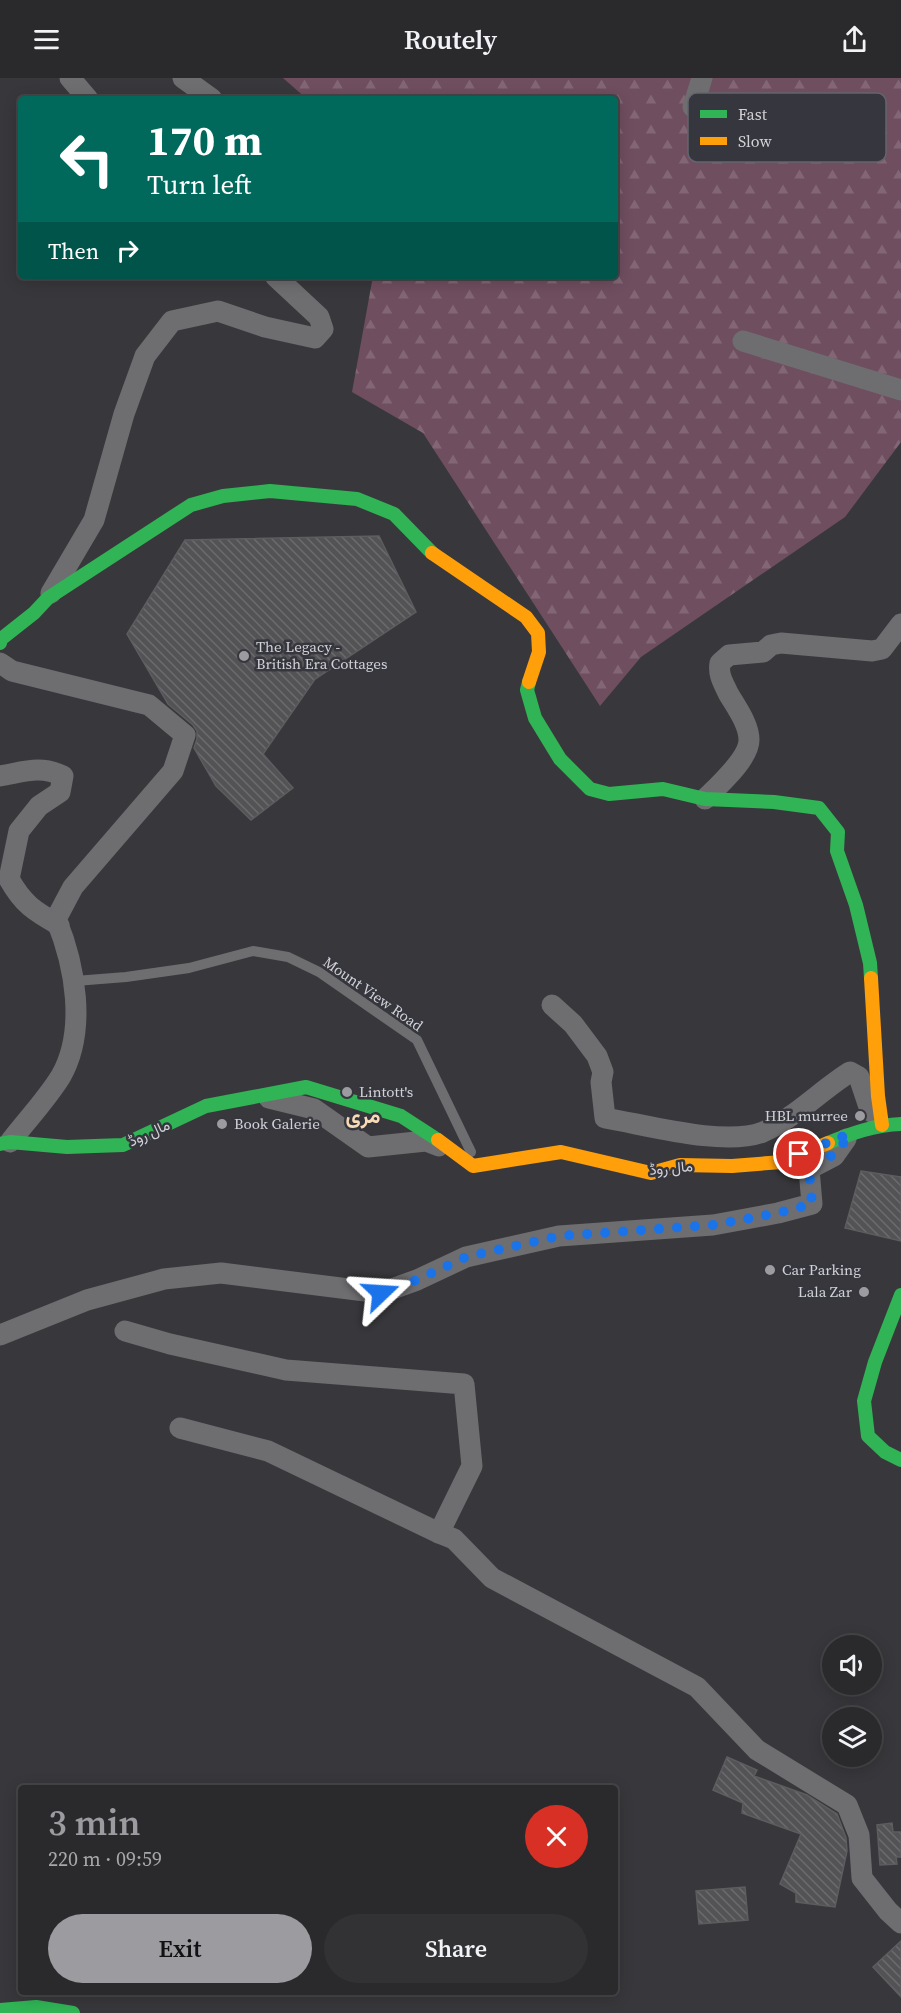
<!DOCTYPE html>
<html lang="en">
<head>
<meta charset="utf-8">
<style>
	body { margin:0; font-family:"Source Serif 4",Vazirmatn,serif; background:#323235; color:#f1f3f6; height:100vh; display:flex; flex-direction:column; font-size:22px; white-space:nowrap }
	* { box-sizing:border-box; margin:0 }
	p { font-size:20px; color:#a5a7aa }
	.icon { flex:none; width:33px; height:33px; fill:none; stroke:currentColor; stroke-width:2; stroke-linecap:round; stroke-linejoin:round }
	.map { position:relative; flex:1; overflow:hidden }
	.panel { position:absolute; left:18px; top:1707px; width:600px; height:210px; display:flex; flex-direction:column; background:#2a2a2d; border-radius:6px; box-shadow:0 3px 15px #0003,0 0 0 2px #464649 }
	.panel>* { flex:none }
	.top-card { position:absolute; left:18px; top:18px; width:600px; height:183px; border-radius:6px; box-shadow:0 3px 15px #0003,0 0 0 2px #464649; background:#00695c; color:#fff; overflow:hidden }
	.controls { position:absolute; left:822px; top:1557px; display:grid; gap:12px }
	.controls a { display:grid; place-items:center; width:60px; height:60px; border-radius:50%; background:#2a2a2d; box-shadow:0 3px 15px #0003,0 0 0 2px #464649; font-size:30px }
	.pin { position:absolute; display:grid; place-items:center; width:51px; height:51px; color:#fff; margin:-26px; border:3px solid #fff; border-radius:50%; box-shadow:0 2px 6px #0007 }
	.me { position:absolute; width:66px; margin:-33px; rotate:70deg; stroke-linejoin:round; filter:drop-shadow(0 0 4px #0008) }
	.turn { display:flex; align-items:center; gap:21px; height:126px; padding:0 30px; font-size:27px }
	.turn .icon { width:78px; height:78px; stroke-width:2.5 }
	.turn b { display:block; font-size:42px; line-height:51px }
	.then { display:flex; align-items:center; height:57px; padding:0 30px; background:#0003; gap:12px; font-size:22px }
	.round { display:grid; place-items:center; flex:none; width:63px; height:63px; border-radius:32px; background:#323235 }
	.head { display:flex; align-items:center; justify-content:space-between; height:102px; padding:0 30px }
	h1 { font-size:36px; font-weight:600; line-height:45px; color:#9b9ba0 }
	.action { display:flex; gap:12px; margin-top:auto; padding:12px 30px }
	.action a { flex:1; height:69px; border-radius:36px; background:#9b9ba0; color:#111; font-size:24px; font-weight:600; line-height:69px; text-align:center }
	.action a+a { background:#323235; color:#f1f3f6 }
	header { display:flex; justify-content:space-between; align-items:center; height:78px; padding:0 30px; background:#2a2a2d; font-size:27px; font-weight:600 }
	.map>svg:first-child { display:block }
</style>
</head>
<body>
<header><svg class="icon" aria-label="menu" viewBox="0 0 24 24"><path d="M4 6h16M4 12h16M4 18h16"/></svg>Routely<svg class="icon" aria-label="share" viewBox="0 0 24 24"><path d="M12 15V3M7 8l5-5 5 5M5 13v7h14v-7"/></svg></header>
<div class="map">
<svg width="901" height="1935" viewBox="0 0 901 1935">
	<defs>
		<pattern id="forest-firs" width="22" height="20" patternUnits="userSpaceOnUse" patternTransform="scale(1.5)"><rect width="22" height="20" fill="#6f4e5f"/><path d="M5 1l3.5 6h-7zM16 11l3.5 6h-7z" fill="#826675"/></pattern>
		<pattern id="building-back-hatch" width="6" height="6" patternUnits="userSpaceOnUse" patternTransform="scale(1.5)"><rect width="6" height="6" fill="#535255"/><path d="M-1 5l2 2M0 0l6 6M5-1l2 2" fill="none" stroke="#6b6a6d"/></pattern>
	</defs>
	<rect width="100%" height="100%" fill="#38383c"/>
	<path fill="url(#forest-firs)" d="M283,0h618v364l-56,75 -204,140 -41,49 -177,-273 -71,-41 21,-116h242v-177h-308z"/>
	<g fill="url(#building-back-hatch)" stroke="#5d5c5f" stroke-width="1.5">
		<path d="M379,458l37,76 -101,67 -52,75 30,34 -42,32 -35,-34 -22,-38 3,-9v-8l-4,-6 -25,-21 -41,-70 58,-94z"/>
		<path d="M861,1093l40,6v64l-56,-13z"/>
		<path d="M727,1679l30,13 -3,6 53,19 30,19 9,24 1,13 -12,56 -39,-5v-9l-16,-9 21,-50 -59,-21 1,-10 -30,-13z"/>
		<path d="M892,1745l1,9h8v25h-5l1,7 -17,1 -3,-40z"/>
		<path d="M745,1809l3,33 -49,4 -3,-33z"/>
		<path d="M901,1863v56l-28,-30z"/>
	</g>
	<g fill="none" stroke-linecap="round" stroke-linejoin="round">
		<path stroke="#6e6e71" stroke-width="10" d="M75,903l51,-4 63,-9 64,-17 35,6 31,15 98,68 54,112"/>
		<g stroke="#6e6e71" stroke-width="21">
			<path d="M70,0l18,21"/>
			<path d="M183,0l29,21"/>
			<path d="M693,29l9,-29"/>
			<path d="M743,263l158,49"/>
			<path d="M51,515l43,-73 30,-106 21,-58 27,-35 46,-10 47,16 50,11 8,-9 -4,-12 -44,-41"/>
			<path d="M0,585l12,8 137,34 36,30 -12,36 -100,116 -17,32c19,46 31,111 5,157 -14,23 -35,45 -51,66"/>
			<path d="M0,698c24,-4 40,-11 63,0l-3,16 -21,14 -20,25 -10,48c14,25 25,32 50,46"/>
			<path d="M705,721c13,-13 44,-40 44,-59 0,-16 -13,-33 -21,-47 -5,-11 -10,-18 -8,-30l9,-8 34,-3 8,-7 10,-2 91,8 10,-2 19,-25"/>
			<path d="M552,927l21,19 24,32 6,16 -2,10 4,36c42,7 120,29 158,14 32,-14 58,-42 87,-60l9,5 9,27 5,9"/>
			<path d="M269,1020l45,11 54,38 58,-6 13,5"/>
			<path d="M125,1253l45,13 116,26 178,14 8,82 -33,67 15,6 38,39 205,109 60,63 90,55 12,30 3,43 26,33 13,12"/>
			<path d="M0,1257l87,-35 77,-21 57,-6 160,20 36,-13 49,-23 93,-21 154,-11 65,-12 34,-9 -3,-35 25,-13 12,-17"/>
			<path d="M180,1350l88,23 171,82"/>
		</g>
		<g stroke="#30b455" stroke-width="14">
			<path d="M0,565l1,-4 33,-26 14,-15 143,-93 32,-9 47,-5 87,8 37,15 38,39"/>
			<path d="M529,604l-2,8 8,28 25,41 30,30 19,5 54,-5 42,10 69,3 45,6 19,24 -1,19 19,54 14,58 1,15"/>
			<path d="M828,1065c24,-10 47,-18 73,-19"/>
			<path d="M0,1066l10,-2 57,5 56,-2 83,-39 100,-19 95,29 37,24"/>
			<path d="M901,1217l-26,67 -11,39 4,35 17,16 16,8"/>
			<path d="M0,1932l36,-3 37,6"/>
		</g>
		<g stroke="#ff9f0a" stroke-width="14">
			<path d="M432,475l94,64 12,16 1,19 -10,30"/>
			<path d="M871,900l7,118 4,29"/>
			<path d="M438,1062l35,26 88,-14 90,21 29,-8 52,1 50,-4 46,-19"/>
		</g>
	</g>
	<g fill="none" stroke-linecap="round" stroke-linejoin="round">
		<path stroke="#1a73e8" stroke-width="10" stroke-dasharray="0 18" d="M381,1215l36,-13 49,-23 93,-21 154,-11 65,-12 34,-9 -3,-35c20,-11 29,-15 40,-35l-50,20"/>
	</g>
	<g fill="#9b9ba0" stroke="#36363e" stroke-width="2">
		<circle cx="244" cy="578" r="6"/>
		<circle cx="347" cy="1014" r="6"/>
		<circle cx="860" cy="1038" r="6"/>
		<circle cx="222" cy="1046" r="6"/>
		<circle cx="770" cy="1192" r="6"/>
		<circle cx="864" cy="1214" r="6"/>
	</g>
	<g text-anchor="middle" stroke-width="5" stroke-linejoin="round" paint-order="stroke">
		<g font-size="15" fill="#d1d1d6" stroke="#36363e" text-anchor="start">
			<text x="256" y="574">The Legacy -<tspan x="256" dy="17">British Era Cottages</tspan></text>
			<text x="359" y="1019">Lintott's</text>
			<text x="848" y="1043" text-anchor="end">HBL murree</text>
			<text x="234" y="1051">Book Galerie</text>
			<text x="782" y="1197">Car Parking</text>
			<text x="852" y="1219" text-anchor="end">Lala Zar</text>
		</g>
		<g font-size="15" fill="#d1d1d6" stroke="#36363e">
			<text transform="translate(373 916) rotate(35)" y="5">Mount View Road</text>
			<text transform="translate(149 1055) rotate(-25)" y="5">مال روڈ</text>
			<text transform="translate(671 1090) rotate(-5)" y="5">مال روڈ</text>
		</g>
		<g font-size="21" font-weight="bold" fill="#f8dcb5" stroke="#36363e">
			<text x="363" y="1045">مری</text>
		</g>
	</g>
	<rect x="688" y="15" width="198" height="69" rx="9" fill="#36363e" stroke="#64646c" stroke-width="1.5"/>
	<rect x="700" y="32" width="27" height="8" fill="#30b455"/>
	<rect x="700" y="59" width="27" height="8" fill="#ff9f0a"/>
	<g font-size="16" fill="#d1d1d6">
		<text x="738" y="42">Fast</text>
		<text x="738" y="69">Slow</text>
	</g>
</svg>
<div class="controls">
<a><svg class="icon" aria-label="sound" viewBox="0 0 24 24"><path d="M4 9h4l5-4v14l-5-4H4zM17 9q2 3 0 6"/></svg></a>
<a><svg class="icon" aria-label="layers" viewBox="0 0 24 24"><path d="M12 4l9 5-9 5-9-5zM3 14l9 5 9-5"/></svg></a>
</div>
<div class="pin" style="left:799px;top:1076px;background:#d93025"><svg class="icon" aria-label="arrive" viewBox="0 0 24 24"><path d="M6 21V4h12l-3 4 3 4H6"/></svg></div>
<svg class="me" style="left:381px;top:1215px" viewBox="-20 -20 40 40"><path d="M0-17L14 15 0 8-14 15z" fill="#1a73e8" stroke="#fff" stroke-width="4"/></svg>
<div class="top-card">
<div class="turn"><svg class="icon" aria-label="left" viewBox="0 0 24 24"><path d="M17 20v-9H6M10 6l-5 5 5 5"/></svg><div><b>170 m</b>Turn left</div></div>
<div class="then">Then<svg class="icon" aria-label="right" viewBox="0 0 24 24"><path d="M7 20v-9h11M14 6l5 5-5 5"/></svg></div>
</div>
<section class="panel">
<div class="head"><div><h1>3 min</h1><p>220 m · 09:59</p></div><a class="round" style="background:#d93025;color:#fff"><svg class="icon" aria-label="close" viewBox="0 0 24 24"><path d="M6 6l12 12M18 6L6 18"/></svg></a></div>
<div class="action"><a>Exit</a><a>Share</a></div>
</section>
</div>
</body>
</html>
